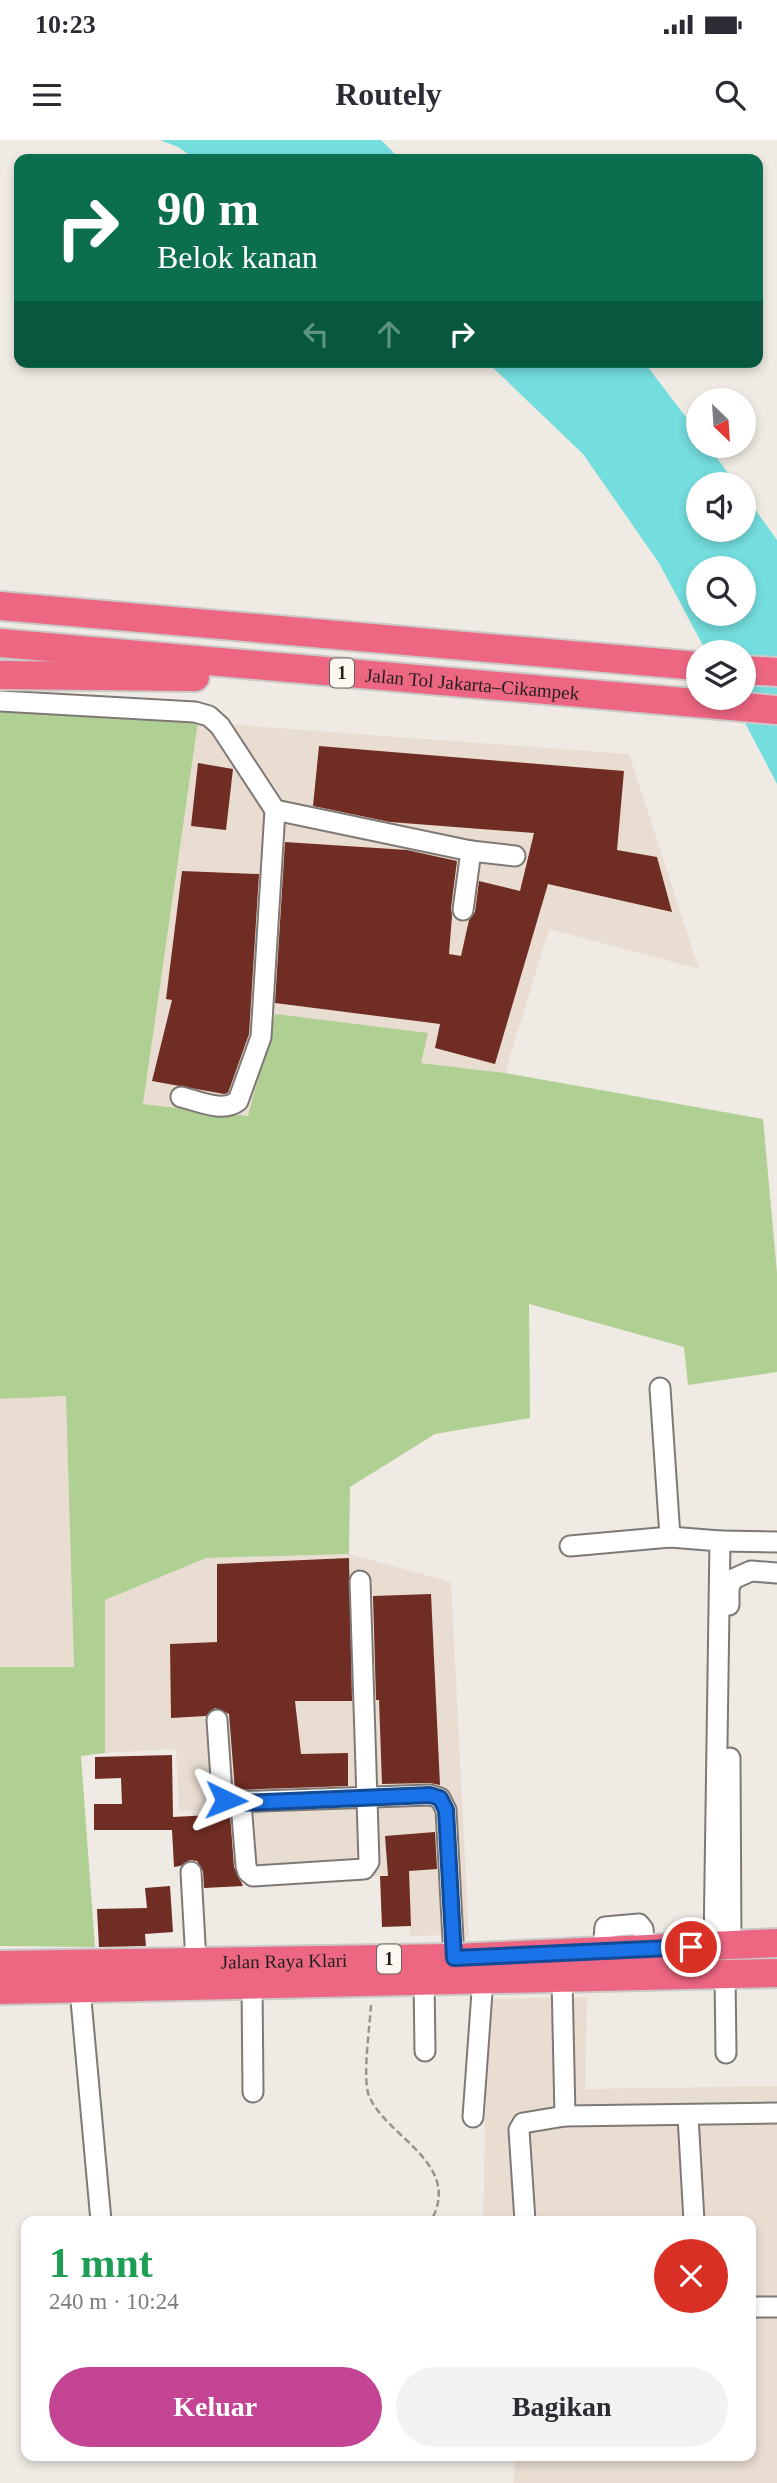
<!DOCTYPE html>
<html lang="id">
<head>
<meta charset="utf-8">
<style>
	body { margin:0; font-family:Georgia,serif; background:#f2f2f3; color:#2b2b33; height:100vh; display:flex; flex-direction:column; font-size:26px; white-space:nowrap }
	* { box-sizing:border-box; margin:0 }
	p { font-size:23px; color:#7c7c81 }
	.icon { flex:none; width:38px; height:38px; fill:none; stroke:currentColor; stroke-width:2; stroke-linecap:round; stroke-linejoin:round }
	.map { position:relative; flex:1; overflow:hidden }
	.drawer { position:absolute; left:21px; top:2076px; width:735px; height:245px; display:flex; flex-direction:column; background:#fff; border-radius:14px; box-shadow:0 4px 10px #0003 }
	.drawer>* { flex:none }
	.top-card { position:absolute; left:14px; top:14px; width:749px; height:214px; border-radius:14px; box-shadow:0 4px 10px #0003; background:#0b6e4f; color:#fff; overflow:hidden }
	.needle { width:46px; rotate:155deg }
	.buttons { position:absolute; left:686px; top:248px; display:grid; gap:14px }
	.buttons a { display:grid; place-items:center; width:70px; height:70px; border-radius:50%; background:#fff; box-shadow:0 4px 10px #0003; font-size:35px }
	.pin { position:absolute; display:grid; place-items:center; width:60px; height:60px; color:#fff; margin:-30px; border:4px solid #fff; border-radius:50%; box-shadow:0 2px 7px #0007 }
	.me { position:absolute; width:77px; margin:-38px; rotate:92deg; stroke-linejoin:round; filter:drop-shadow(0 0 5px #0008) }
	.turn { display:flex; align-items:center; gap:24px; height:147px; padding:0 28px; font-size:32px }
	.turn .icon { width:91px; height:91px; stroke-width:2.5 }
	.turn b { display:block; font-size:49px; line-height:60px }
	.lanes { display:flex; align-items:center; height:66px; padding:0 28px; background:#0003; justify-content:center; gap:35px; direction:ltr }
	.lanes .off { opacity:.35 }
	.round { display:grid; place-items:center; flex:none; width:74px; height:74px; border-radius:37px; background:#f2f2f3 }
	.headline { display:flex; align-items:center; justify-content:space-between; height:119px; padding:0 28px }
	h1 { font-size:42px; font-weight:700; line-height:52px; color:#1e9e55 }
	.button { display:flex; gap:14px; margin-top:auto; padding:14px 28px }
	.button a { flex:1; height:80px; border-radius:42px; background:#c24492; color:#fff; font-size:28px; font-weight:700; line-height:80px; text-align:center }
	.button a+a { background:#f2f2f3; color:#2b2b33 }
	.status { display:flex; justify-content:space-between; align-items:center; height:49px; padding:0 35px; background:#fff; direction:ltr }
	.status svg { height:19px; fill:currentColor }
	header { display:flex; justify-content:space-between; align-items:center; height:91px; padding:0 28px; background:#fff; font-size:32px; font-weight:700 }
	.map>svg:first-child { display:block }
</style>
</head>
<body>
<div class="status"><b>10:23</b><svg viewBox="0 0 49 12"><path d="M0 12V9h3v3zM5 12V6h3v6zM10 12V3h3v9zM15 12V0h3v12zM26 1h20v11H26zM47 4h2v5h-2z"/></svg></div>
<header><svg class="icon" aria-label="menu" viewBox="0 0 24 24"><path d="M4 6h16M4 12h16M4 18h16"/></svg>Routely<svg class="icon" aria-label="search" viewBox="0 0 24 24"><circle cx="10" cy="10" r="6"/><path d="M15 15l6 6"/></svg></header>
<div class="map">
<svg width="777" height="2343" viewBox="0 0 777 2343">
	<rect width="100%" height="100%" fill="#f0eae4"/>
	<g fill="#e9ddd2">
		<path d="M198,582l431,32 70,215 -150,-40 -44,144 -84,-10 6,-30 -152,-18 -27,101 -105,-12z"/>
		<path d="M66,1256l8,271h-74v-268z"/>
		<path d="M349,1414l102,28 18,356 -17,-3 -42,1 -1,-61 -163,9 -6,-74 -61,1 -3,-62 -71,4v-153l101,-42z"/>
		<path d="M587,1857l-2,92 192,-3v397h-264l3,-28h235v-234l-268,-2 5,-220z"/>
	</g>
	<path fill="#afcf93" d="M0,566l198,16 -55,382 105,12 27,-102 153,19 -7,30 84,10 258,46 14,154v99l-89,13 -4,-38 -155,-43 1,114 -95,16 -85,53 -1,67 -143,4 -101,42v153l-24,3 14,191 -95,-1v-279h74l-8,-271 -66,3z"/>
	<g fill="#74ddde" fill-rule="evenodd">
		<path d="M160,0h221l19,19h-205l-17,-12z"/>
		<path d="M487,222h157l54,71v13h10l29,39h-39v45h46v-36l33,46v244l-45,-86h12v-45h-37l-48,-90 -76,-109zM698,429h46v45h-46z"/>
	</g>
	<g fill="#702d23">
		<path d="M319,606l305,25 -7,79 40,7 15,55 -124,-28 -53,180 -60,-16 5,-24 -165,-21 10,-161 122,8 50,11 -6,47 1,8 -3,38 12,2 8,-36 6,-8 4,-31 41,10 14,-58 -144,-11 -77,-16z"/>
		<path d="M198,623l35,6 -7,61 -35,-4z"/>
		<path d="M182,731l77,3 -10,160 -21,59 -4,1 -72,-13 20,-81 -6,-1z"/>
		<path d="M349,1418l3,143h-57l6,53 47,-1v33l-113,4 -6,-76 -14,-6 -9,8 -35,2 -1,-74 47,-2v-78z"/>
		<path d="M431,1454l9,191 -10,-2 -48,1 -3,-84h-3l-3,-104z"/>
		<path d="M172,1615l1,62 57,-3 4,53 9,19 -39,2 -1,-17 -6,-10 -7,-1 -10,6 -6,1 -2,-37h-78v-26h28l-1,-26 -26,1v-22z"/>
		<path d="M435,1692l2,37 -28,2 2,55 -29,1 -2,-51h8l-3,-40z"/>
		<path d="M170,1746l3,46 -28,2 1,12 -47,1 -2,-38 50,-1 -2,-20z"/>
	</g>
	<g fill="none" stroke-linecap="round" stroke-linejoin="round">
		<g stroke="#7f7975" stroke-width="23">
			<g id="minor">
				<path d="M0,561l195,11 14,4 11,10 55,84 196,41 44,5"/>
				<path d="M463,770l8,-59"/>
				<path d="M181,957c18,4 42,16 57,4l23,-64 14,-227"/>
				<path d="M660,1248l10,149"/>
				<path d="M720,1401l56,1"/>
				<path d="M570,1406l100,-9 50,4 -6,405"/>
				<path d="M729,1465v-17l4,-9 18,-8 26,2"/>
				<path d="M217,1580l5,74 8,8 200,-7 10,3 6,12 8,148"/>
				<path d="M730,1618l1,188"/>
				<path d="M241,1663l5,63 2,6 5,4 111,-7 5,-7 -9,-281"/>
				<path d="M191,1732l5,90"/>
				<path d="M603,1811l2,-24 34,-3 4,5 2,21"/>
				<path d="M725,1834l1,79"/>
				<path d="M424,1840l1,71"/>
				<path d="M252,1843l1,109"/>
				<path d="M80,1849l21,232"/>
				<path d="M565,1976l212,-3"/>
				<path d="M688,1976l6,105"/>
				<path d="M473,1977l10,-139"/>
				<path d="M525,2081l-6,-91 4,-7 42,-7 -3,-138"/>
				<path d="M751,2167h26"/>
			</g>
		</g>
		<g stroke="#cac9c9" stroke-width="32">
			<g id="highway">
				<path d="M0,466l698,60"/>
				<path id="s1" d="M0,503l777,67"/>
				<path d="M744,530l33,2"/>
				<path d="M0,535l195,2"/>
				<path id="s2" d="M0,1825l454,-7 323,-15"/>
				<path d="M0,1850l777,-17"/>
			</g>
		</g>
		<path stroke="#97938f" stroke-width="2.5" stroke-dasharray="7 3.5" stroke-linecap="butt" d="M371,1865c-1,21 -9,73 -2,91 18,42 94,67 62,125"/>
		<use href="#minor" stroke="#fff" stroke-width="19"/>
		<use href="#highway" stroke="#ed6682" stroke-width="28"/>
	</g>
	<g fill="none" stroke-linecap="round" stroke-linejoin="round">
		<g stroke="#114b97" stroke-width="18">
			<path id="route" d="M226,1660l15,3 189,-8 10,3 6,12 8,148 237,-11"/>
		</g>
		<use href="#route" stroke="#1a73e8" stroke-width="12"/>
	</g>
	<g text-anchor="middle" stroke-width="7" stroke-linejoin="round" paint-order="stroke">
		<g fill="#fdf7f2" stroke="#63605d" stroke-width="2">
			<rect x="330" y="518.5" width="24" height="29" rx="5"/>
			<rect x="377" y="1804.5" width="24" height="29" rx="5"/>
		</g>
		<g font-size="18" font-weight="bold" fill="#211f1d">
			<text x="342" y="539">1</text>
			<text x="389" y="1825">1</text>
		</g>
		<g font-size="19" fill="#211f1d" stroke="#fdf7f2">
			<text dy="7" stroke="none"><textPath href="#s1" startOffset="474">Jalan Tol Jakarta–Cikampek</textPath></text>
			<text dy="7" stroke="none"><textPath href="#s2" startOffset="284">Jalan Raya Klari</textPath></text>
		</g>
	</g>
</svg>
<div class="buttons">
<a><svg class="needle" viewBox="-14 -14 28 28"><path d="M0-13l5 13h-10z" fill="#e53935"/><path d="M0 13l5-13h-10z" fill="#7c7c81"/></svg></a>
<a><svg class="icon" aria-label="sound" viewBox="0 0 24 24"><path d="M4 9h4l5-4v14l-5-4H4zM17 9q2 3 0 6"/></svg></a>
<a><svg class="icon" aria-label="search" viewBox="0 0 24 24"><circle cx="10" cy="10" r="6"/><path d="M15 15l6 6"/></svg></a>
<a><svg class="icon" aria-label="layers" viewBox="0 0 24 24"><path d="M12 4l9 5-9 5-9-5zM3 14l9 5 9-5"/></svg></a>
</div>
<div class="pin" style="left:691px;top:1807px;background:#d93025"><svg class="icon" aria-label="arrive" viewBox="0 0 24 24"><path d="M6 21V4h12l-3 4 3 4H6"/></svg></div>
<svg class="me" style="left:226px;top:1660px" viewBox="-20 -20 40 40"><path d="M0-17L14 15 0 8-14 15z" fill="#1a73e8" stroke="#fff" stroke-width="4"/></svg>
<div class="top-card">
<div class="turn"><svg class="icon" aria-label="right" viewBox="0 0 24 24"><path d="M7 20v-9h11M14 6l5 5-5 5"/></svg><div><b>90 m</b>Belok kanan</div></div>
<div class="lanes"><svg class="icon off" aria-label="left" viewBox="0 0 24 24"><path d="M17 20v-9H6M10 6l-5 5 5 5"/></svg><svg class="icon off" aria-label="ahead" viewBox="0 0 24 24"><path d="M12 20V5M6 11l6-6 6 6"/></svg><svg class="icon" aria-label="right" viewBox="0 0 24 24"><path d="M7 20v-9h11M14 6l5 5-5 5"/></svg></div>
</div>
<section class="drawer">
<div class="headline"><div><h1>1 mnt</h1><p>240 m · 10:24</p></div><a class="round" style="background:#d93025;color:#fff"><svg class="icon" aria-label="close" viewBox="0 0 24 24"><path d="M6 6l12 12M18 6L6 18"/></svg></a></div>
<div class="button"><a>Keluar</a><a>Bagikan</a></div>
</section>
</div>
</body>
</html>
